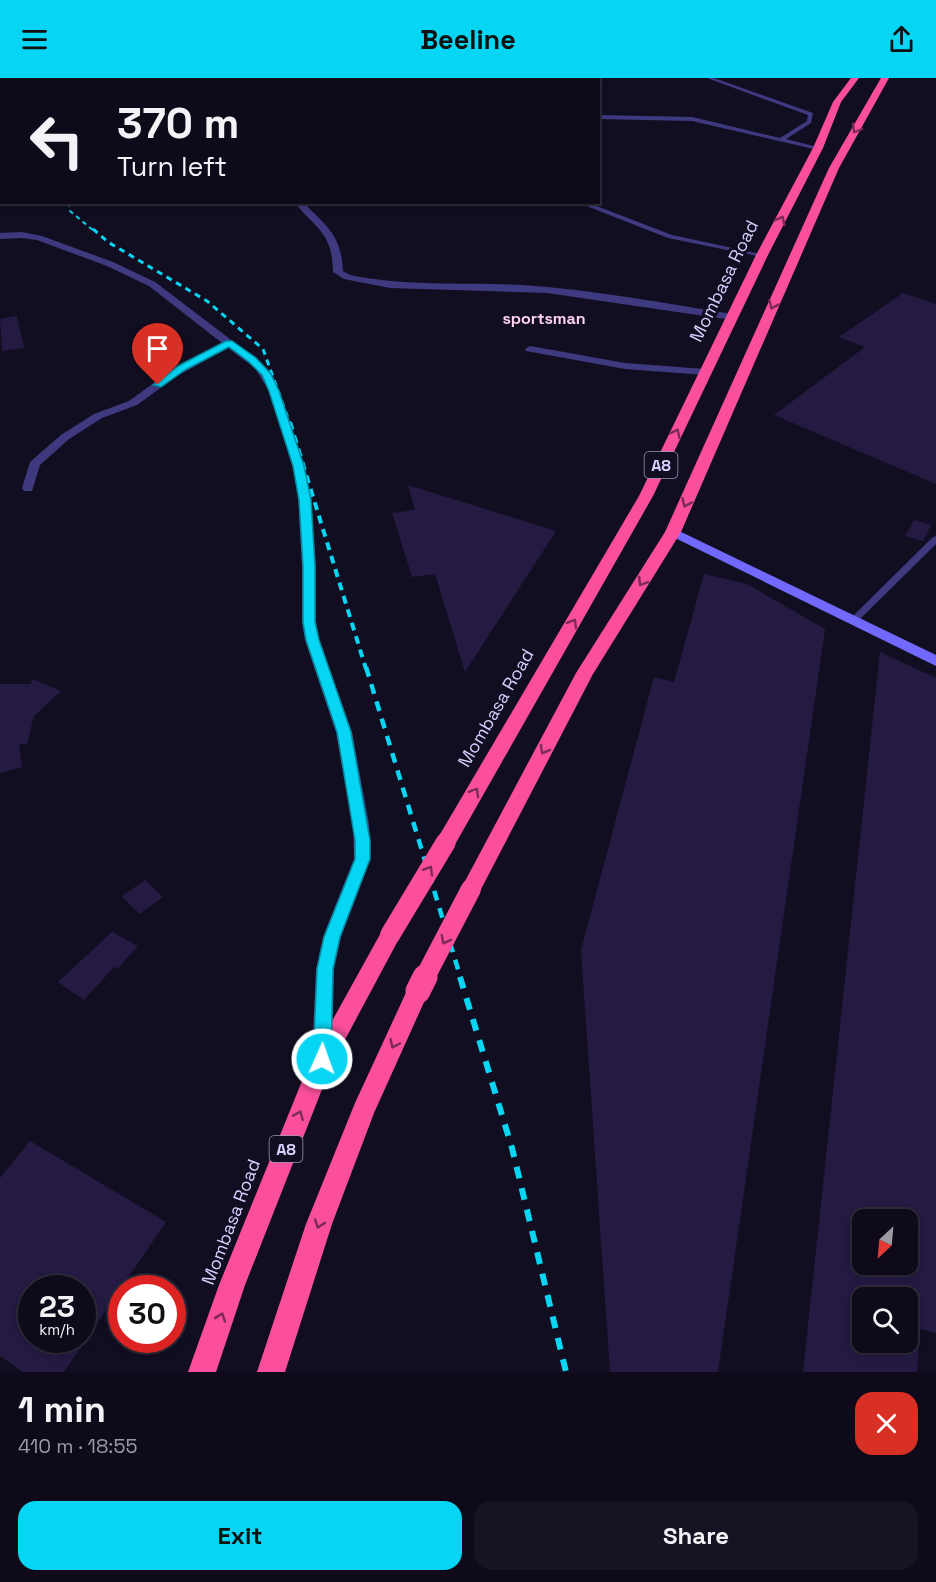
<!DOCTYPE html>
<html lang="en">
<head>
<meta charset="utf-8">
<style>
	body { margin:0; font-family:"Space Grotesk",sans-serif; background:#171323; color:#f1f3f6; height:100vh; display:flex; flex-direction:column; font-size:22px; white-space:nowrap }
	* { box-sizing:border-box; margin:0 }
	p { font-size:20px; color:#9b9aa2 }
	.icon { flex:none; width:33px; height:33px; fill:none; stroke:currentColor; stroke-width:2; stroke-linecap:round; stroke-linejoin:round }
	.map { position:relative; height:1294px; overflow:hidden }
	.side { display:flex; flex-direction:column; background:#0e0a1a; flex:1 }
	.side>* { flex:none }
	.top-card { position:absolute; left:0px; top:0px; width:600px; height:126px; box-shadow:0 3px 9px #0003,0 0 0 2px #2e2b39; background:#0e0a1a; color:#f1f3f6; overflow:hidden }
	.needle { width:39px; rotate:206deg }
	.tools { position:absolute; left:852px; top:1131px; display:grid; gap:12px }
	.tools a { display:grid; place-items:center; width:66px; height:66px; border-radius:12px; background:#0e0a1a; box-shadow:0 3px 9px #0003,0 0 0 2px #2e2b39; font-size:30px }
	.speed { position:absolute; left:18px; top:1197px; display:flex; gap:12px; font-size:30px; font-weight:700; text-align:center }
	.speed>* { display:grid; place-content:center; width:78px; height:78px; border-radius:50%; background:#0e0a1a; box-shadow:0 3px 9px #0003,0 0 0 2px #2e2b39; line-height:1 }
	.speed small { font-size:15px; font-weight:400 }
	.speed .limit { border:9px solid #d22; background:#fff; color:#111 }
	.pin { position:absolute; display:grid; place-items:center; width:51px; height:51px; color:#fff; margin:-62px -26px; border-radius:50% 50% 50% 0; rotate:-45deg; box-shadow:0 0 6px #0007 }
	.pin .icon { rotate:45deg }
	.me { position:absolute; width:66px; margin:-33px; rotate:2deg; stroke-linejoin:round; filter:drop-shadow(0 0 4px #0008) }
	.turn { display:flex; align-items:center; gap:21px; height:126px; padding:0 18px; font-size:27px }
	.turn .icon { width:78px; height:78px; stroke-width:2.5 }
	.turn b { display:block; font-size:42px; line-height:51px }
	.round { display:grid; place-items:center; flex:none; width:63px; height:63px; border-radius:18px; background:#171323 }
	.head { display:flex; align-items:center; justify-content:space-between; height:102px; padding:0 18px }
	h1 { font-size:36px; font-weight:700; line-height:45px }
	.primary-button { display:flex; gap:12px; margin-top:auto; padding:12px 18px }
	.primary-button a { flex:1; height:69px; border-radius:18px; background:#06d6f4; color:#111; font-size:24px; font-weight:700; line-height:69px; text-align:center }
	.primary-button a+a { background:#171323; color:#f1f3f6 }
	header { display:flex; justify-content:space-between; align-items:center; height:78px; padding:0 18px; background:#06d6f4; color:#111; font-size:27px; font-weight:700 }
	.map>svg:first-child { display:block }
</style>
</head>
<body>
<header><svg class="icon" aria-label="menu" viewBox="0 0 24 24"><path d="M4 6h16M4 12h16M4 18h16"/></svg>Beeline<svg class="icon" aria-label="share" viewBox="0 0 24 24"><path d="M12 15V3M7 8l5-5 5 5M5 13v7h14v-7"/></svg></header>
<div class="map">
<svg width="936" height="1294" viewBox="0 0 936 1294">
	<rect width="100%" height="100%" fill="#120e22"/>
	<g fill="#241a42" fill-rule="evenodd">
		<path d="M903,215l33,11v180l-162,-69 91,-68 -26,-10z"/>
		<path d="M17,238l7,32 -22,3 -2,-32z"/>
		<path d="M408,407l148,46 -91,141 -30,-98 -23,3 -20,-64 23,-3z"/>
		<path d="M914,442l17,5 -8,16 -18,-5z"/>
		<path d="M704,496l43,10 78,45 -107,743h-108l-29,-422 73,-273 20,5z"/>
		<path d="M880,574l56,26v655l-28,-7v-28h-46v44h57l-2,30h-114zM862,1142h46v44h-46z"/>
		<path d="M32,601l29,12 -27,25 -7,28h-8l3,23 -22,6v-89h31z"/>
		<path d="M145,802l18,17 -24,17 -17,-18z"/>
		<path d="M112,854l26,14 -21,23 -3,-2 -30,33 -26,-18z"/>
		<path d="M30,1063l136,81 -102,150h-41l-23,-16v-178zM32,1210h50v52h-50z"/>
	</g>
	<g fill="none" stroke-linecap="round" stroke-linejoin="round">
		<g fill="#3f3a80" fill-rule="evenodd">
			<path d="M707,0h7l99,35 -2,10 -25,16 35,9 -3,2 -126,-29 -94,-2v-4l94,2 88,21 27,-17 1,-6z"/>
			<path d="M586,124l86,33 93,20 -3,2 -94,-19 -89,-35z"/>
			<path d="M936,458v8l-79,78h-6l-2,-2 2,-2 82,-81z"/>
		</g>
		<g fill="#3f3a80" fill-rule="evenodd">
			<path d="M139,0h8l-8,2z"/>
			<rect x="0" y="73" width="2" height="4"/>
			<path d="M294,124h9c24,25 38,32 40,69l7,4c58,12 115,7 173,10 71,5 140,18 209,29l5,3 -5,3 -185,-27 -157,-5 -46,-9 -11,-7c-1,-40 -15,-41 -39,-70z"/>
			<path d="M22,154l20,4 71,26 42,20 108,82 16,27 26,75 5,26 6,75v55l3,18 33,92 17,92 1,35 -29,78 -7,32 -2,87 -3,6 -7,3 -7,-3 -3,-6 4,-87 7,-32 31,-78 -1,-35 -17,-92 -31,-92 -3,-18v-55l-4,-75 -5,-26 -24,-75 -14,-23 -27,-20 -51,28 -40,29 -35,13 -33,21 -29,26 -8,26h-8l-2,-3 8,-26 31,-27 33,-21 35,-13 40,-29 53,-29 -73,-57 -42,-20 -70,-26 -15,-2 -22,1v-6z"/>
			<path d="M530,268l95,17 80,6 5,3 -5,3 -80,-6 -99,-18 -1,-2z"/>
		</g>
		<path fill="#7169fc" fill-rule="evenodd" d="M673,450l263,127v11l-267,-131 -2,-3 2,-3z"/>
		<g fill="#fb4e9c" fill-rule="evenodd">
			<path d="M851,0h8l-18,24 -18,46 -55,107 -115,241 -200,352 -7,2 -7,-2 -3,-6 3,-6 200,-340 117,-241 57,-107 20,-46z"/>
			<path d="M881,0h8l-50,90 -158,364 -88,142 -115,221 -7,2 -7,-2 -3,-6 3,-6 112,-210 89,-141 164,-364z"/>
			<path d="M390,848l7,3 4,6 -69,129 -87,221 -29,87h-28l31,-87 92,-226 72,-130z"/>
			<path d="M418,903l8,3 3,7 -55,122 -42,111 -47,148h-28l49,-148 49,-121 55,-119z"/>
		</g>
		<g stroke="#06d6f4" stroke-width="2" stroke-dasharray="4.5 4" stroke-linecap="butt">
			<path d="M210,2l6,-2"/>
			<path d="M69,124l1,9 24,20"/>
		</g>
		<path stroke="#06d6f4" stroke-width="3" stroke-dasharray="6 5" stroke-linecap="butt" d="M93,151l15,13 99,59 56,48 27,75"/>
		<path stroke="#06d6f4" stroke-width="4" stroke-dasharray="8 6" stroke-linecap="butt" d="M290,344l76,247"/>
		<path stroke="#06d6f4" stroke-width="4.5" stroke-dasharray="10 8" stroke-linecap="butt" d="M366,589l95,312"/>
		<path stroke="#06d6f4" stroke-width="6" stroke-dasharray="12 10" stroke-linecap="butt" d="M460,899l52,171 54,224"/>
		<g stroke="#fb4e9c" stroke-width="20">
			<path d="M390,857l56,-93"/>
			<path d="M424,901l47,-90"/>
		</g>
		<path stroke="#fb4e9c" stroke-width="25" d="M418,913l7,-14"/>
	</g>
	<defs><path id="oneway-chevron" d="M-2-3.5L2.5 0L-2 3.5" fill="none" stroke-width="1.6" stroke-linecap="round" stroke-linejoin="round" transform="scale(1.5)"/></defs>
	<g stroke="#7b2b59">
		<use href="#oneway-chevron" transform="translate(856 51) rotate(120)"/>
		<use href="#oneway-chevron" transform="translate(781 142) rotate(-63)"/>
		<use href="#oneway-chevron" transform="translate(773 227) rotate(114)"/>
		<use href="#oneway-chevron" transform="translate(676 355) rotate(-65)"/>
		<use href="#oneway-chevron" transform="translate(686 425) rotate(114)"/>
		<use href="#oneway-chevron" transform="translate(642 504) rotate(122)"/>
		<use href="#oneway-chevron" transform="translate(573 545) rotate(-60)"/>
		<use href="#oneway-chevron" transform="translate(544 672) rotate(118)"/>
		<use href="#oneway-chevron" transform="translate(475 714) rotate(-60)"/>
		<use href="#oneway-chevron" transform="translate(429 792) rotate(-59)"/>
		<use href="#oneway-chevron" transform="translate(445 862) rotate(118)"/>
		<use href="#oneway-chevron" transform="translate(394 966) rotate(115)"/>
		<use href="#oneway-chevron" transform="translate(299 1037) rotate(-68)"/>
		<use href="#oneway-chevron" transform="translate(319 1146) rotate(109)"/>
		<use href="#oneway-chevron" transform="translate(221 1239) rotate(-71)"/>
	</g>
	<path fill="#06d6f4" stroke="#048b9f" stroke-width="1.5" d="M226,263h6l24,17 15,16 8,17 25,75 7,34 4,67v55l4,18 32,92 19,108v19l-30,78 -7,32 -2,90 -3,6 -6,2 -6,-2 -3,-6 4,-90 7,-32 31,-78v-19l-18,-108 -31,-92 -3,-18v-55l-4,-67 -6,-34 -24,-75 -7,-16 -13,-13 -20,-15 -44,23 -24,17 -8,-2 25,-19z"/>
	<g text-anchor="middle" stroke-width="6" stroke-linejoin="round" paint-order="stroke">
		<g font-size="16" font-weight="bold" fill="#fed2ed" stroke="#120e22">
			<text x="544" y="246">sportsman</text>
		</g>
		<g fill="#120e22" stroke="#9b96bc" stroke-width="1.5">
			<rect x="644.5" y="374" width="33" height="26" rx="4.5"/>
			<rect x="269.5" y="1058" width="33" height="26" rx="4.5"/>
		</g>
		<g font-size="16" font-weight="bold" fill="#d6d0fe">
			<text x="661" y="393">A8</text>
			<text x="286" y="1077">A8</text>
		</g>
		<g font-size="18" fill="#d6d0fe" stroke="#120e22">
			<text transform="translate(724 203) rotate(-64)" y="6">Mombasa Road</text>
			<text transform="translate(496 630) rotate(-60)" y="6">Mombasa Road</text>
			<text transform="translate(231 1144) rotate(-69)" y="6">Mombasa Road</text>
		</g>
	</g>
</svg>
<div class="tools">
<a><svg class="needle" viewBox="-14 -14 28 28"><path d="M0-13l5 13h-10z" fill="#e53935"/><path d="M0 13l5-13h-10z" fill="#9b9aa2"/></svg></a>
<a><svg class="icon" aria-label="search" viewBox="0 0 24 24"><circle cx="10" cy="10" r="6"/><path d="M15 15l6 6"/></svg></a>
</div>
<div class="speed"><div>23<small>km/h</small></div><div class="limit">30</div></div>
<div class="pin" style="left:158px;top:307px;background:#d93025"><svg class="icon" aria-label="arrive" viewBox="0 0 24 24"><path d="M6 21V4h12l-3 4 3 4H6"/></svg></div>
<svg class="me" style="left:322px;top:981px" viewBox="-20 -20 40 40"><circle r="17" fill="#06d6f4" stroke="#fff" stroke-width="3"/><path d="M0-11L8 9 0 5-8 9z" fill="#fff"/></svg>
<div class="top-card">
<div class="turn"><svg class="icon" aria-label="left" viewBox="0 0 24 24"><path d="M17 20v-9H6M10 6l-5 5 5 5"/></svg><div><b>370 m</b>Turn left</div></div>
</div>
</div>
<section class="side">
<div class="head"><div><h1>1 min</h1><p>410 m · 18:55</p></div><a class="round" style="background:#d93025;color:#fff"><svg class="icon" aria-label="close" viewBox="0 0 24 24"><path d="M6 6l12 12M18 6L6 18"/></svg></a></div>
<div class="primary-button"><a>Exit</a><a>Share</a></div>
</section>
</body>
</html>
